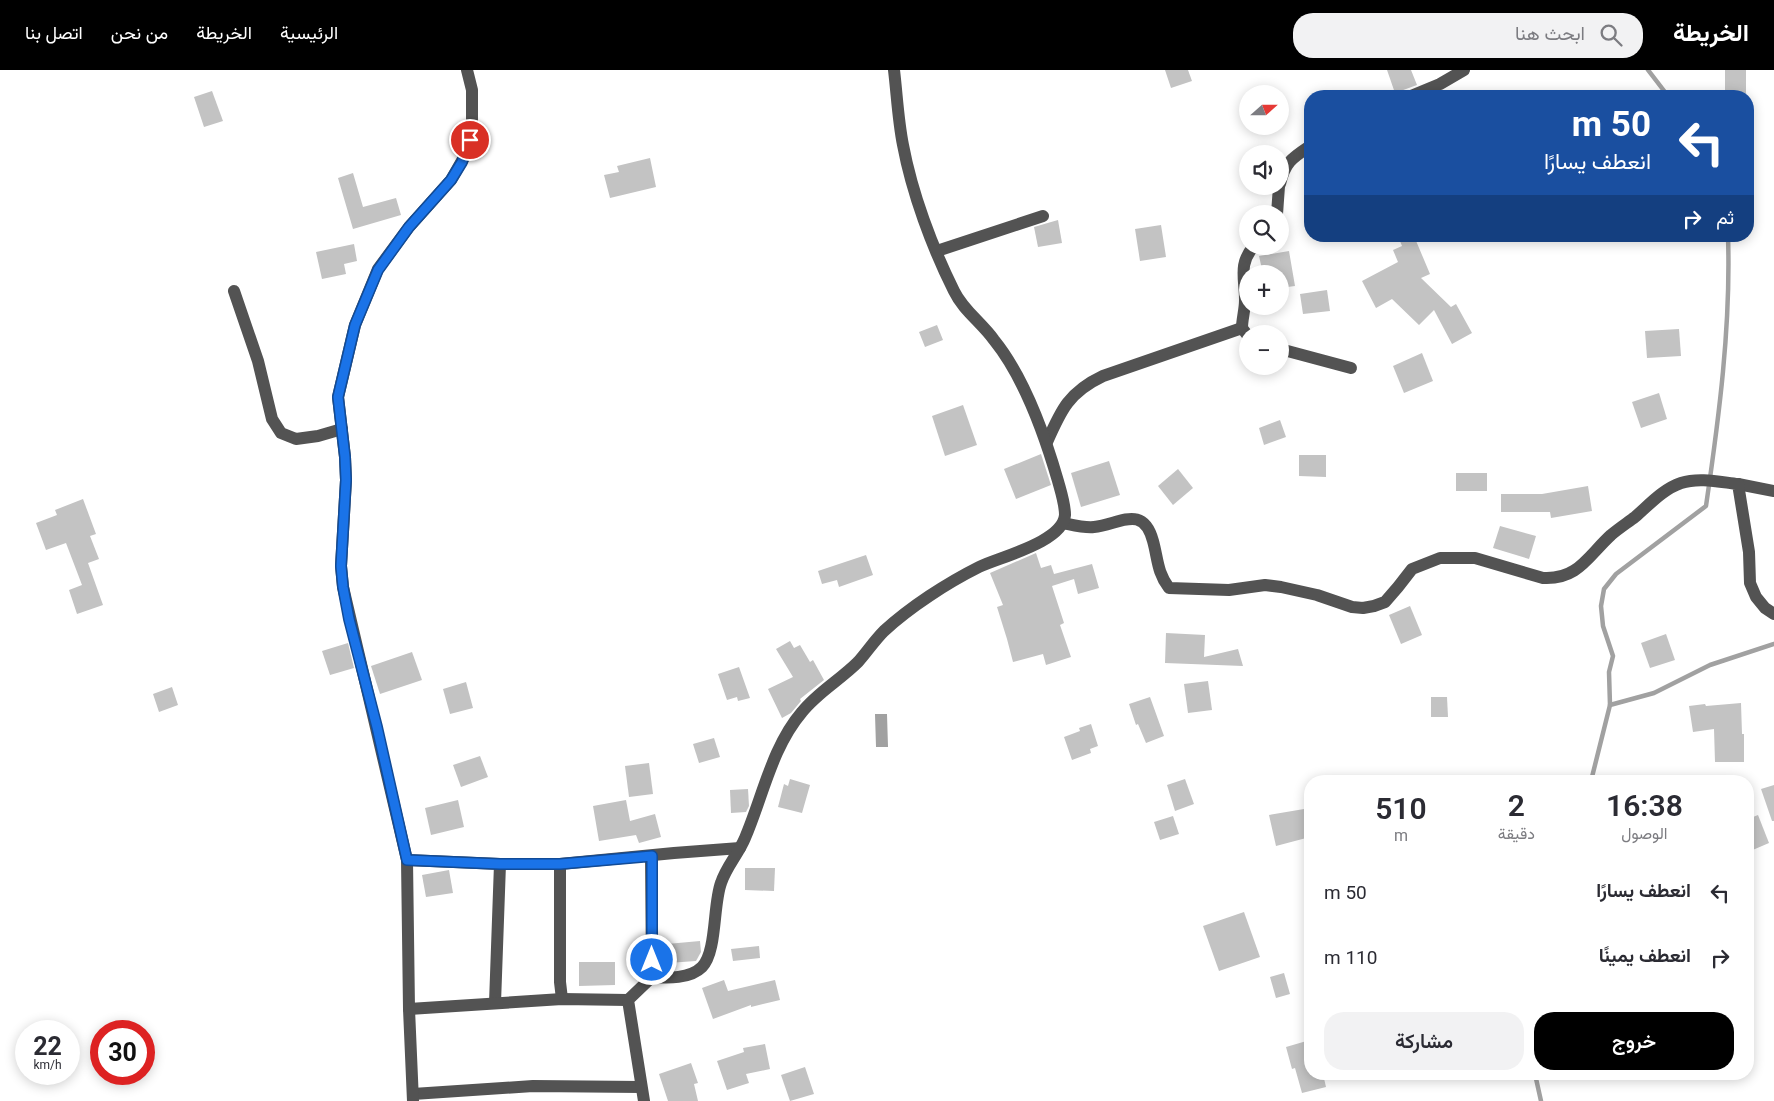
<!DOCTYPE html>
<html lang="ar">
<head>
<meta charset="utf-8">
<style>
	body { margin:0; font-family:Roboto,Vazirmatn,sans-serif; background:#f2f2f3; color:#2b2b33; direction:rtl; height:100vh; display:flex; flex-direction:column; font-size:19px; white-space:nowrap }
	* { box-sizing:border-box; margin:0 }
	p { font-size:16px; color:#7c7c81 }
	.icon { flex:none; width:28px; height:28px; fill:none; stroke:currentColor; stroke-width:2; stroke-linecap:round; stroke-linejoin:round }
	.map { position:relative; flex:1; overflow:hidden; direction:ltr }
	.sheet { position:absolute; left:1304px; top:705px; width:450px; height:305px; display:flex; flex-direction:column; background:#fff; border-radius:20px; box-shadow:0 2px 12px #0003; direction:rtl }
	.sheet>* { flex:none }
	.guide { position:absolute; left:1304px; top:20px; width:450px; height:152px; border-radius:20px; box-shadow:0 2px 12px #0003; direction:rtl; background:#1a4fa0; color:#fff; overflow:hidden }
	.needle { width:32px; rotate:69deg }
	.tools { position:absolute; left:1239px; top:15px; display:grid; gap:10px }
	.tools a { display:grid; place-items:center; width:50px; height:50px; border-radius:50%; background:#fff; box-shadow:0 2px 12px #0003; font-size:25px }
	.speed { position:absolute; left:15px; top:950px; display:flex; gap:10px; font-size:25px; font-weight:700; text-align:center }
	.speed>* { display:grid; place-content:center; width:65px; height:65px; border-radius:50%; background:#fff; box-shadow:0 2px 12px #0003; line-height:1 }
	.speed small { font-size:12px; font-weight:400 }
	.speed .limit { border:8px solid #d22; background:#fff; color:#111 }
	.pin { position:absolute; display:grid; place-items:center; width:42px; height:42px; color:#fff; margin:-21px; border:2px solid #fff; border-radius:50%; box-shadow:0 1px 5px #0007 }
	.me { position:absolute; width:55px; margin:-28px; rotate:0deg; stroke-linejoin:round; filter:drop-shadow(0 0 4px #0008) }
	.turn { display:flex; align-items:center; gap:18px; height:105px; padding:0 20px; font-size:22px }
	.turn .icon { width:65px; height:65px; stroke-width:2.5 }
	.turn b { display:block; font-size:35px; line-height:42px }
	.then { display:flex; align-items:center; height:48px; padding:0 20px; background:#0003; gap:10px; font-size:19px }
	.eta { display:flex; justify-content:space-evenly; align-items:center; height:85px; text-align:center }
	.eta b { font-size:30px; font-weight:600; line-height:35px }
	.button { display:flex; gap:10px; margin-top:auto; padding:10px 20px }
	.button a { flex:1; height:58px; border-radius:20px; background:#000; color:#fff; font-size:20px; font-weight:600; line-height:58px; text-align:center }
	.button a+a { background:#f2f2f3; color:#2b2b33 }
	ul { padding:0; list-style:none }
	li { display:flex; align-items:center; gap:15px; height:65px; padding:0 20px }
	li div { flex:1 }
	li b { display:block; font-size:19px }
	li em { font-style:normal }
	header { display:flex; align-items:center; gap:30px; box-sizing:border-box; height:70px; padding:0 25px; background:#000; color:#fff }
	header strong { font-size:24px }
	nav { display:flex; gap:28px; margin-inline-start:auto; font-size:18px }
	.search { width:350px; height:45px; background:#f2f2f3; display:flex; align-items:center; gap:12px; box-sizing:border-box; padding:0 18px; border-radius:20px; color:#7c7c81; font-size:19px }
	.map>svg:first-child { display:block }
</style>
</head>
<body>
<header>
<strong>الخريطة</strong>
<div class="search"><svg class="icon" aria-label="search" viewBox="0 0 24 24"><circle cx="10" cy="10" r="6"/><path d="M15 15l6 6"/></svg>ابحث هنا</div>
<nav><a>الرئيسية</a><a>الخريطة</a><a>من نحن</a><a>اتصل بنا</a></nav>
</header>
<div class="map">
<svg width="1774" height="1031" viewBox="0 0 1774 1031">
	<rect width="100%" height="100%" fill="#fff"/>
	<path fill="#a1a1a1" d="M875,644h12l1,33h-12z"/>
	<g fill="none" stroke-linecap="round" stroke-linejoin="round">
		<g stroke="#a1a1a1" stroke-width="4.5">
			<path d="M1648,0l20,26"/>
			<path d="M1610,635l44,-12 56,-28 64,-21"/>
			<path d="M1591,711l19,-76 -1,-33 4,-16 -10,-30 -2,-20 3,-17 12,-15 90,-68c13,-89 25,-180 22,-270"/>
			<path d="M1535,1004l6,27"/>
		</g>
	</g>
	<g fill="#c3c3c3">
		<path d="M1165,0h23l4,11 -21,7z"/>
		<path d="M1387,0h24l6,15 -22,8z"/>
		<path d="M1725,0h21v23l-21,-1z"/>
		<path d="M212,21l11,30 -19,6 -10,-30z"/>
		<path d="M650,88l6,29 -46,11 -6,-23 15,-3 -2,-6z"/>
		<path d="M353,103l10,34 33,-9 5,17 -48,14 -15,-51z"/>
		<path d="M1058,150l4,23 -24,4 -4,-20z"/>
		<path d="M1161,155l5,32 -26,4 -5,-32z"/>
		<path d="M1398,166h16l16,38 -9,4 30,29 5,-3 16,29 -20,11 -18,-34 -15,15 -27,-26 -16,9 -14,-27 36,-19 -5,-12 9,-4z"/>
		<path d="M354,174l3,17 -13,3 2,10 -24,5 -6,-27z"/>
		<path d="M1289,181l6,35 -15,2v-14h-17l-4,-18z"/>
		<path d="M1327,220l3,21 -27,3 -3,-20z"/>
		<path d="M937,255l6,15 -18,7 -6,-15z"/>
		<path d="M1679,259l2,27 -34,2 -2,-27z"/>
		<path d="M1422,283l11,28 -29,12 -11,-27z"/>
		<path d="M1659,323l8,26 -26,9 -9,-26z"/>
		<path d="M963,335l14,40 -32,11 -13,-40z"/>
		<path d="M1280,350l6,17 -22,8 -5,-17z"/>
		<path d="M1041,384l10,31 -35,14 -12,-30z"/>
		<path d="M1299,385h27v22l-27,-1z"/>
		<path d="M1109,391l11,34 -39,12 -10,-34z"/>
		<path d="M1178,399l15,19 -20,17 -15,-19z"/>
		<rect x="1456" y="403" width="31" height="18"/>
		<path d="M1588,416l4,25 -41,7 -1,-6h-49v-18h41z"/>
		<path d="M83,429l13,35 -6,2 9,23 -11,4 15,42 -26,9 -8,-24 13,-5 -16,-42 -20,7 -10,-27 21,-8 -2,-5z"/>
		<path d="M1500,456l36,10 -7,23 -36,-11z"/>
		<path d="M1036,483l5,15 10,-3 3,9 38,-10 7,24 -21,6 -4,-15 -22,7 12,37 -4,2 11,32 -25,8 -3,-11 -30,8 -6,-23 -10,-32 6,-2 -13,-32z"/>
		<path d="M866,485l7,20 -34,12 -2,-7 -15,4 -4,-13z"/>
		<path d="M1410,536l12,29 -21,9 -12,-29z"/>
		<path d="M1166,563l39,2 -1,22 34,-8 5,17 -78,-3z"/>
		<path d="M1666,564l9,26 -25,8 -9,-25z"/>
		<path d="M790,571l4,7 6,-3 10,17 3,-2 11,20 -24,19 1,2 -10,12 -9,5 -14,-29 25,-12 -17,-28z"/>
		<path d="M348,573l6,25 -24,7 -8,-24z"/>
		<path d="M412,582l10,28 -42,14 -9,-28z"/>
		<path d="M739,597l11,31 -12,3 -1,-4 -10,3 -9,-26z"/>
		<path d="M1208,611l4,29 -24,3 -4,-29z"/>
		<path d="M466,612l7,26 -23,6 -7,-25z"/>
		<path d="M172,617l6,18 -19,7 -6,-18z"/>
		<path d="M1150,627l14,39 -18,7 -8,-19 -2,1 -7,-21z"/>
		<path d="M1431,627h16l1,20h-17z"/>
		<path d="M1741,633l1,31h2v28h-29l-1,-33 -21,3 -4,-26 16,-2 1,2z"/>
		<path d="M1091,654l7,22 -8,3 1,4 -19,7 -8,-23 16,-6 -1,-3z"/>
		<path d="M714,668l6,19 -21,6 -6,-19z"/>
		<path d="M480,686l8,21 -27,10 -8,-22z"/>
		<path d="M649,693l4,31 -24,3 -4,-31z"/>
		<path d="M790,709l20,6 -8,28 -24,-6 6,-23 4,2z"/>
		<path d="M1185,709l9,25 -19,7 -8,-26z"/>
		<path d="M1774,715v36h-2l-11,-32z"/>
		<path d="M748,719l1,17 -3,6 -15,1 -1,-23z"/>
		<path d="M458,730l6,27 -33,8 -6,-27z"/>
		<path d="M626,730l4,21 25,-7 6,23 -22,6 -3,-8 -37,6 -6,-35z"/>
		<path d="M1310,738v29l-34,9 -7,-31z"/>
		<path d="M1758,745l11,28 -21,9v-33z"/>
		<path d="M1173,746l6,18 -19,6 -6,-18z"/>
		<path d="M745,798h30l-1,23 -29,-1z"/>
		<path d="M449,800l4,23 -27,4 -4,-22z"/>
		<path d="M1244,842l16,45 -41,14 -16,-45z"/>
		<path d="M700,871l1,11 -5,9 -28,2 -1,-19z"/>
		<path d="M759,876l1,12 -27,3 -2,-12z"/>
		<path d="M579,892h36v23l-36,1z"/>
		<path d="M1284,903l6,21 -14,4 -6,-21z"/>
		<path d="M724,910l4,11 47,-11 5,20 -29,7v-2l-38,14 -11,-31z"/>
		<path d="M1310,970v34h13l3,13 -24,6 -7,-25 -3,1 -6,-22z"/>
		<path d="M765,974l5,25 -24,5 3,9 -22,7 -10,-29 27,-9 -1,-4z"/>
		<path d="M691,993l7,20 -4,1 4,17h-30l-9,-27z"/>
		<path d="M805,997l9,27 -24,7 -9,-26z"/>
	</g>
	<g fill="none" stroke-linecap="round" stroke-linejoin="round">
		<g stroke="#535353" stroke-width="12">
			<path d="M1411,26l29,-12 24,-14"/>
			<path d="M1280,114c5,-22 12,-26 30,-38"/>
			<path d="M1277,144l2,-28"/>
			<path d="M937,181l106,-35"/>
			<path d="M234,221l24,70 14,58 9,14 15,6 22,-3 24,-7"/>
			<path d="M1248,266l-6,-8c0,-9 3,-18 3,-28 0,-22 -7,-36 9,-54"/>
			<path d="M1280,279l71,19"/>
			<path d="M1047,372c14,-32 22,-50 56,-66l139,-48"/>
			<path d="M1738,414l36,7"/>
			<path d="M1063,453c10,2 21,5 31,4 26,-3 49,-23 59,14 5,18 4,31 16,47l60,2 36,-5 16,2 36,8 35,12 11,1 11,-2 11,-4 13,-15 14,-18 28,-11h35l68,20c35,2 45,-22 68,-43 7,-6 16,-12 24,-18 14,-12 28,-28 46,-34 18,-6 39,-1 57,1l11,68 1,31 6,14 9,11 9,6"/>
			<path d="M651,786l1,121"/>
			<path d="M407,790l93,4h60l114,-11 66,-5"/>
			<path d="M560,794v118l2,17"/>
			<path d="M495,933l5,-139"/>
			<path d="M409,939l153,-10 66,1"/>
			<path d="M413,1024l120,-8 108,1"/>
			<path d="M413,1031l-4,-92 -2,-149 -64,-273 -2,-21 5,-86 -1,-23 -7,-60 17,-72 23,-56 31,-42 42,-47 16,-28 3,-12 2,-15v-35l-5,-20"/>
			<path d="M644,1031l-16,-101 24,-23c16,1 38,2 50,-10 15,-15 11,-63 19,-84 5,-16 18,-30 24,-45 18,-42 27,-91 57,-126 16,-20 38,-32 56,-50 9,-10 16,-21 26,-31 26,-24 63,-48 95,-64 21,-10 84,-25 86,-52 0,-11 -4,-23 -7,-34 -13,-45 -34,-104 -64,-141 -12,-17 -31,-30 -40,-49 -22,-44 -42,-98 -51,-146 -5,-25 -6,-50 -9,-75"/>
		</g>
	</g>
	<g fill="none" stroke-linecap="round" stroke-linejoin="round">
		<g stroke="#114b97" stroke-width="12">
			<path id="route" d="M470,70l-8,22 -11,18 -42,47 -31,43 -23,55 -17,72 7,60 1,23 -5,86 2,21 6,32 28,108 30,133 93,4h60l92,-8v104"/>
		</g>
		<use href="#route" stroke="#1a73e8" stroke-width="9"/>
	</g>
</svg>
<div class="tools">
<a><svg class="needle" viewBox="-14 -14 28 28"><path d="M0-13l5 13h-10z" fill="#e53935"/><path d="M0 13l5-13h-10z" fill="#7c7c81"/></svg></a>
<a><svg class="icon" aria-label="sound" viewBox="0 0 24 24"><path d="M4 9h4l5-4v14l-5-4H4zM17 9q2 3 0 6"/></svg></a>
<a><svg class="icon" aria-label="search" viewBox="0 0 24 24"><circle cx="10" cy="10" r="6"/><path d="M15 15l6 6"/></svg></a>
<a>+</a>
<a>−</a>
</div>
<div class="speed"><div>22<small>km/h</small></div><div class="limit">30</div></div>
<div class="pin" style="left:470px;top:70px;background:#d93025"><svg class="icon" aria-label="arrive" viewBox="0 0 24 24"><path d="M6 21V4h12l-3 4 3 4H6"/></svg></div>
<svg class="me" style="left:652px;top:890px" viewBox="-20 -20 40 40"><circle r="17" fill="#1a73e8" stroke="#fff" stroke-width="3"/><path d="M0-11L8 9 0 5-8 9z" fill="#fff"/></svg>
<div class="guide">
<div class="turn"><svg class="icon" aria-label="left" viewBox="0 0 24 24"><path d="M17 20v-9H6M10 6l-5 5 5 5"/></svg><div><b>50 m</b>انعطف يسارًا</div></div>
<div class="then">ثم<svg class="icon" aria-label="right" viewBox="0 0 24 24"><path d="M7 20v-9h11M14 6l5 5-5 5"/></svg></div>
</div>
<section class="sheet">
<div class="eta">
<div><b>16:38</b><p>الوصول</p></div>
<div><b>2</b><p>دقيقة</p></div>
<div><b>510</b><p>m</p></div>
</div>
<ul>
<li><svg class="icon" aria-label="left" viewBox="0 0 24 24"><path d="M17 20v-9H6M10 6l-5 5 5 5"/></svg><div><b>انعطف يسارًا</b></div><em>50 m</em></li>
<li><svg class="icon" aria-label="right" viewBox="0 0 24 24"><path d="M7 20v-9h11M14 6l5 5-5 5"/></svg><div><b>انعطف يمينًا</b></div><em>110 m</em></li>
</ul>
<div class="button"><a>خروج</a><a>مشاركة</a></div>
</section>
</div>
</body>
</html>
